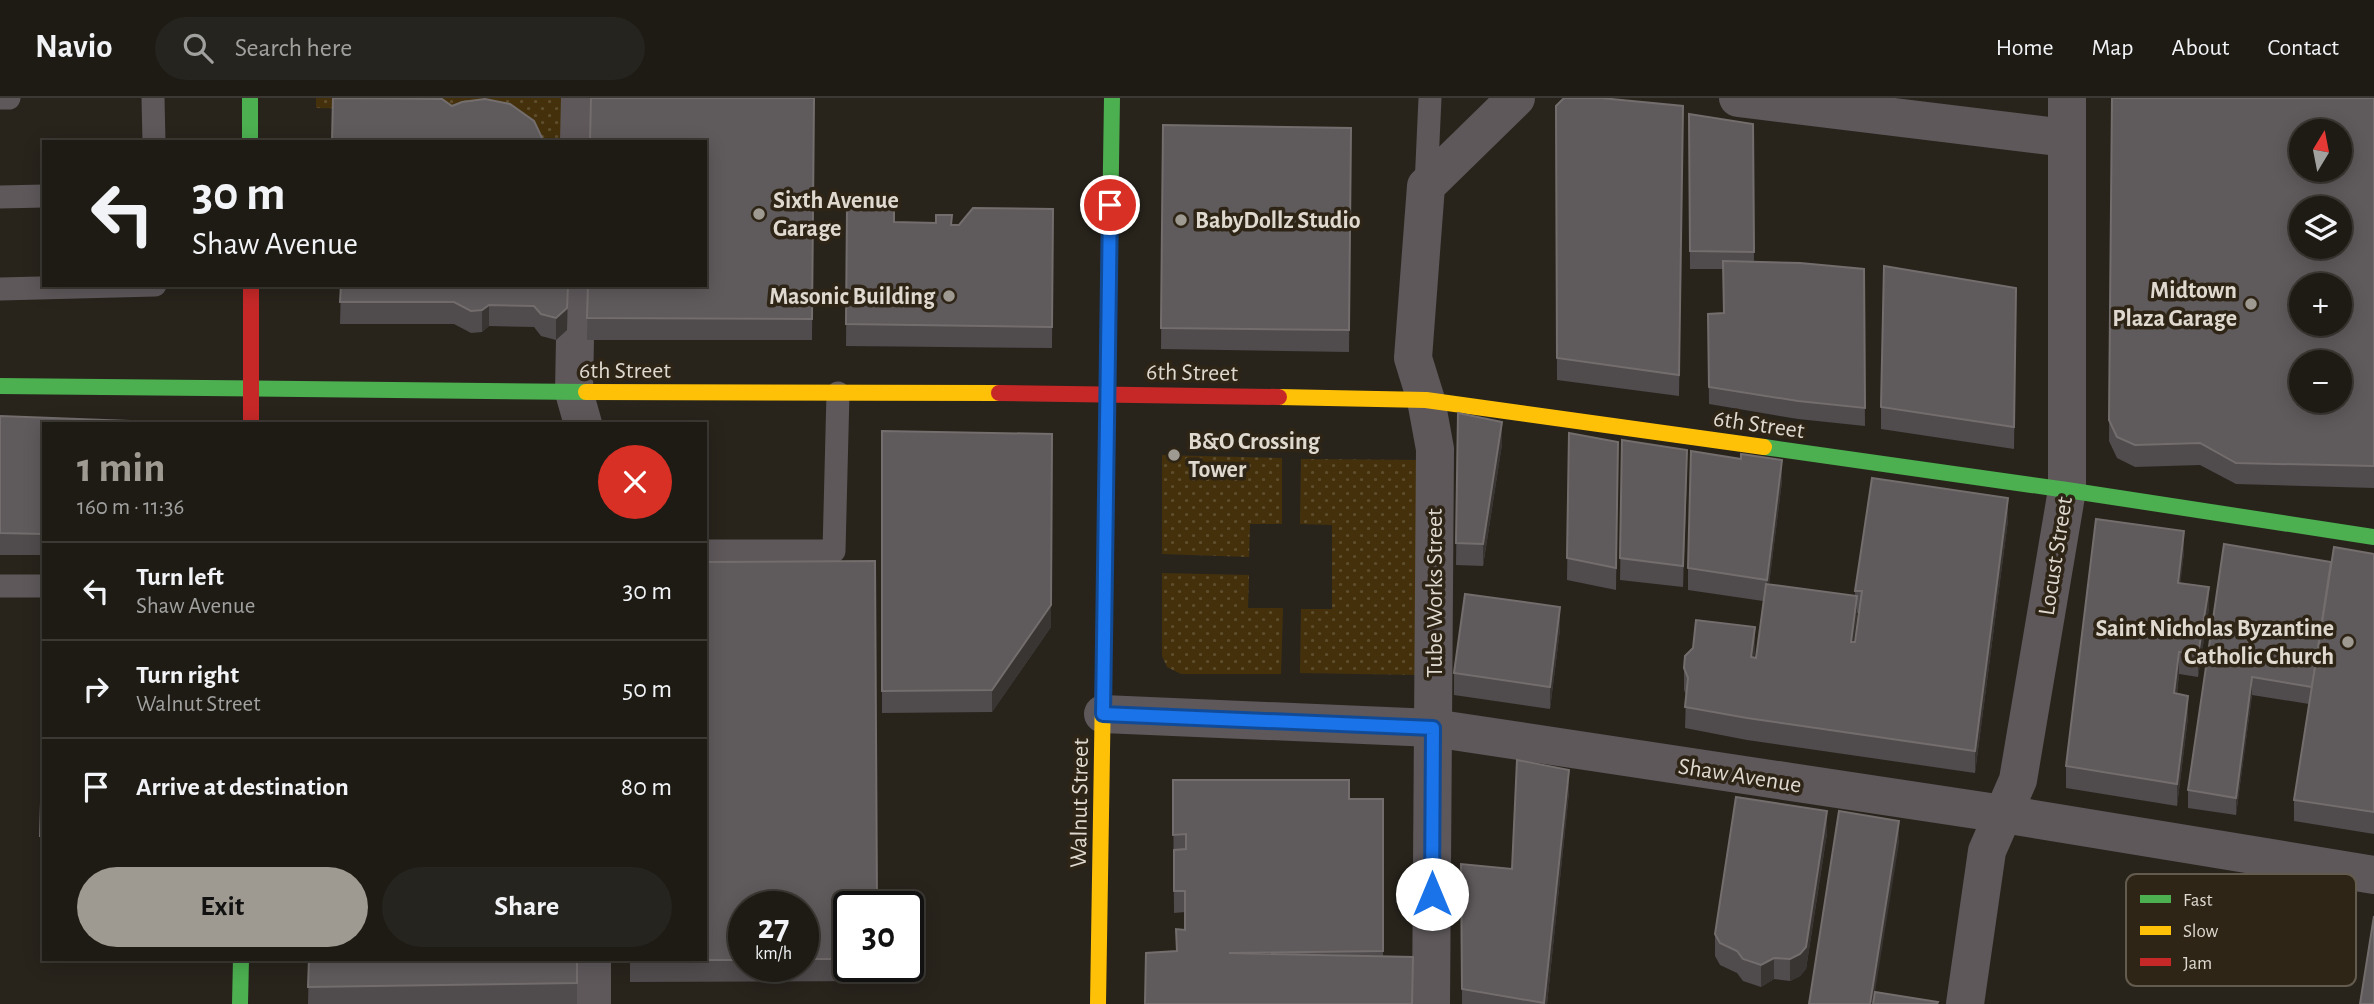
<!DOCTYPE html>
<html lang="en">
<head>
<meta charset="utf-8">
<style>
	body { margin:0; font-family:"Alegreya Sans",sans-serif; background:#26241e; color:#f1f3f6; height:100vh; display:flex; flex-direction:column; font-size:26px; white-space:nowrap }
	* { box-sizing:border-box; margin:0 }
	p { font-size:23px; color:#a1a1a0 }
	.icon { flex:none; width:38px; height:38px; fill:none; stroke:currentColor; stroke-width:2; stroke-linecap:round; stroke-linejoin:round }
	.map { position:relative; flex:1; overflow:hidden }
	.side { position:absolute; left:42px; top:324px; width:665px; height:539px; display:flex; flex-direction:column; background:#1e1b15; border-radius:0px; box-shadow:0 4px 18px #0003,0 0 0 2px #3c3934 }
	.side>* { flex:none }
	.hud { position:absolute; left:42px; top:42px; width:665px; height:147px; border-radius:0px; box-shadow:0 4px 18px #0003,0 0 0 2px #3c3934; background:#1e1b15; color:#f1f3f6; overflow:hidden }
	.needle { width:46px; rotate:10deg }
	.buttons { position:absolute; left:2289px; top:21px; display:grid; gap:14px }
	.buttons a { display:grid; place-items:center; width:63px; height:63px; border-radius:50%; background:#1e1b15; box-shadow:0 4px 18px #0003,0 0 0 2px #3c3934; font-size:35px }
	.speed { position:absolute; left:728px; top:793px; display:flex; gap:14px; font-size:35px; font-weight:700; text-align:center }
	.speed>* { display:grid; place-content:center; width:91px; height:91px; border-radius:50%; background:#1e1b15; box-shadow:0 4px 18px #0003,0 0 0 2px #3c3934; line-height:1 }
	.speed small { font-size:18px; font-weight:400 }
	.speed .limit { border:4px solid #111; border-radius:10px; background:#fff; color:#111 }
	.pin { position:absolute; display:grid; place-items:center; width:60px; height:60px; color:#fff; margin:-30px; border:4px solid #fff; border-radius:50%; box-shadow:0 2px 7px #0007 }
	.me { position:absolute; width:77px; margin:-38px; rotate:0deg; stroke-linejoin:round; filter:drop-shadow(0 0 5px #0008) }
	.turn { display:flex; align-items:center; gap:24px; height:147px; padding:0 35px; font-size:32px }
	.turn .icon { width:91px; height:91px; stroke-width:2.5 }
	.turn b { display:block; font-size:49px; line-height:60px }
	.round { display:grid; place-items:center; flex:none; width:74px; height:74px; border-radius:37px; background:#26241e }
	.head { display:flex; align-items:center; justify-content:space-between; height:119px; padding:0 35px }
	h1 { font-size:42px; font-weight:600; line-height:52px; color:#9f9a91 }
	.primary-button { display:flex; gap:14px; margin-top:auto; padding:14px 35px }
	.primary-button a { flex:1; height:80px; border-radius:42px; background:#9f9a91; color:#111; font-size:28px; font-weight:600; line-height:80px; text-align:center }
	.primary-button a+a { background:#26241e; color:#f1f3f6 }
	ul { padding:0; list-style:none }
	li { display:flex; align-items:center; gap:21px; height:98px; padding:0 35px; border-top:2px solid #3c3934 }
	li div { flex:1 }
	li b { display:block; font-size:26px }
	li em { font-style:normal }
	header { display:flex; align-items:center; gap:42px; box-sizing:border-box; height:98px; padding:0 35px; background:#1e1b15; border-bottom:2px solid #3c3934 }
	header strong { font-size:33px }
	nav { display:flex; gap:38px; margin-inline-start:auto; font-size:24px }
	.search { width:490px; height:63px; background:#26241e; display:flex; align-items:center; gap:18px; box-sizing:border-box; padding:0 24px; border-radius:38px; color:#a1a1a0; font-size:26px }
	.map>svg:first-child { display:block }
</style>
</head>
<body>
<header>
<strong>Navio</strong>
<div class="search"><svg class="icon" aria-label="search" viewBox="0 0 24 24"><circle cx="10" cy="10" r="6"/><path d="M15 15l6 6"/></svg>Search here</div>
<nav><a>Home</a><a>Map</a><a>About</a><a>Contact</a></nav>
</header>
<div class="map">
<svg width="2374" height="906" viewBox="0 0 2374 906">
	<defs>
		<pattern id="grass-dots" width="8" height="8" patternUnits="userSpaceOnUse" patternTransform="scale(1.75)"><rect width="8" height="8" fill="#44310c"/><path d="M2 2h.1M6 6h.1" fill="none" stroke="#5f4e2e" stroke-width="1.8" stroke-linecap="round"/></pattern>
	</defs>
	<rect width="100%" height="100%" fill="#28241c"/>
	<g fill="url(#grass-dots)">
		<path d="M316,0h255l-1,44h-38l-119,-32 -97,-2z"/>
		<path d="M1162,357l120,3v66h-32l-1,33 -87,-3z"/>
		<path d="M1301,361l120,1 -2,215 -119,-2 1,-64h31v-84l-32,-1z"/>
		<path d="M1162,475l87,2 -1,33h35l-2,66h-100l-14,-7 -5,-11z"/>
	</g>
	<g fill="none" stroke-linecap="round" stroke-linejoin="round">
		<g stroke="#5e585b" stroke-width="23">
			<path d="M0,0h9"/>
			<path d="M153,0l1,44"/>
			<path d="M1426,88l4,-88"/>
			<path d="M0,99l44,-1"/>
			<path d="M0,191l155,-4"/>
			<path d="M705,453h129l4,-158"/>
			<path d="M0,488h44"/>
		</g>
		<g stroke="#5e585b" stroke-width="38">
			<path d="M1738,0l328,40"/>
			<path d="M579,44l1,-44"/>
			<path d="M576,187l-2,107 9,32"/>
			<path d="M1103,616l330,14 570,86 371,61"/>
			<path d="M592,861v45"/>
			<path d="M1431,906l4,-555 -9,-49 -13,-42 13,-172 90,-88"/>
			<path d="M1965,906l22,-153 31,-71 49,-290v-392"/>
		</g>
		<g stroke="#4caf50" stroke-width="16">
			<path d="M250,0v44"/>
			<path d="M0,288l586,6"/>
			<path d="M1764,349l303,43 307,47"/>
			<path d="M1105,464l7,-464"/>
			<path d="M240,906l1,-45"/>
		</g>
		<g stroke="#ffc107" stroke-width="16">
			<path d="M586,294l413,1"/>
			<path d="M1279,299l147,3 338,47"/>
			<path d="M1098,906l7,-442"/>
		</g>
		<g stroke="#c62828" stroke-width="16">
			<path d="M251,187v139"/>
			<path d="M999,295l280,4"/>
		</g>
	</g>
	<g fill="#504b4d" fill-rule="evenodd">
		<path d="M814,0l-2,242h-225l1,-55z"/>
		<path d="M2112,0h262v390l-138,-4 -36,-19 -65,2 -18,-9 -8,-17z"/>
		<path d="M1556,8h127l-4,290 -122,-16z"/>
		<path d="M1689,16l64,10 1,138 110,7 1,157 -67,-7 -89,-15 -1,-90 15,-1v-44h-33z"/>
		<path d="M1163,27l188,3 -2,224 -188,-3z"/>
		<path d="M847,110l47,14 65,3 94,-16 -1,139 -206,-2z"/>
		<path d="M341,187h227l-1,45 -11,10 -15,-4 -7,-9 -45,-1 -7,6 -11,1 -17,-9h-114z"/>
		<path d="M2016,190l-2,161 -133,-20v-22z"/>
		<path d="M1458,315l44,31 -19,122 -27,-1z"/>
		<path d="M0,318l44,8v131h-44z"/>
		<path d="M882,333l169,196 -59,85 -110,1z"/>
		<path d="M1569,335l49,9 -2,148 -49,-10z"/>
		<path d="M1622,342l65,32 -4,115 -63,-7z"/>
		<path d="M1782,383l-13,103 86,12v-5l153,-71 -33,253 -228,-33 -62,-12 1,-33 -2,-5v-22l71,-19 -1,9h2l7,-57 -75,-11v-22zM1857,515h2l-4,29h-2z"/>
		<path d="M2224,446l107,18 43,-8v280l-80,-13v-21l15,-96 -57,-9 -16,120 -48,-7v-18z"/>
		<path d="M2184,454l-4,31 29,25 -11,69 -19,-3 -2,20 11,23 -11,89 -111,-18v-22z"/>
		<path d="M875,463l2,345h-28v60h28v15l-247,1v-23h75v-397zM744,808h59v60h-59z"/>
		<path d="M1560,531l-10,80 -96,-14v-22z"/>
		<path d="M44,670v86h-4v-18z"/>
		<path d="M1173,682l176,19h34v157l-207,-5 9,-21v-18l-11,1z"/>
		<path d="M1569,694l-22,212h-85l-1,-140 51,5z"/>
		<path d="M1827,735l-21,136 -6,7 -10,5 -16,-2 -13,8 -18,-6 -6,-8 -17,-8 -5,-9v-22z"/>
		<path d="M309,861h268v45h-269z"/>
	</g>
	<g fill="#393533">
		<path d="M568,187l-1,45 -11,10v-22z"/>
		<path d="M489,207v21l-7,6v-22z"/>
		<path d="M1502,324v22l-19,122v-22z"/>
		<path d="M1052,336l-1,193 -59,85v-22z"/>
		<path d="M1687,352v22l-4,115v-21z"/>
		<path d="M1782,362v21l-15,120v-21z"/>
		<path d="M2008,400v22l-33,253v-22z"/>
		<path d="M2184,433v21l-6,52v-21z"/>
		<path d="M2209,489v21l-11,69v-22z"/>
		<path d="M1857,498v22l-6,45v-21z"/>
		<path d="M1560,509v22l-10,80v-22z"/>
		<path d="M1755,529v22l-4,29v-21z"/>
		<path d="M2179,554v22l-5,41v-22z"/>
		<path d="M2252,579v18l-16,120v-17z"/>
		<path d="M2188,598v21l-11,89v-22z"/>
		<path d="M1569,672v22l-22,212h-3z"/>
		<path d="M1827,713v22l-21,136 -6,7 -10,5v-22z"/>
		<path d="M1899,723v22l-26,161h-3z"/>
		<path d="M1774,860v21l-13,8v-22z"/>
	</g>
	<g fill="#5f5a5b" stroke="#736e6d" stroke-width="2" fill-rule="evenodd">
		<path d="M333,0l109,1 10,7 10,-4 23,-3 25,5 24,17 10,21h-212z"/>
		<path d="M591,0h223l-2,221 -225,-1 1,-33h117v-143h-115z"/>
		<path d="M1564,0h37l82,8 -4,269 -122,-17 -1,-252z"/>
		<path d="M2112,0h262v368l-138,-3 -36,-20 -65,2 -18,-8 -8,-17zM2301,33h39v39h-39zM2301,110h39v39h-39zM2301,187h39v39h-39zM2301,264h39v39h-39z"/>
		<path d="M1689,16l64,10 1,128 -64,-1z"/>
		<path d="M1163,27l188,3 -2,202 -188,-2z"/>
		<path d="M847,110h47v14l42,1v-8h16l-1,10h8l14,-17 80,1 -1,118 -206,-3z"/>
		<path d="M1723,163l77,2 64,6 1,139 -67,-7 -89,-14 -1,-73 16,-1z"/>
		<path d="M1884,168l132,22 -2,139 -133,-20z"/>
		<path d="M341,187h227l-1,23 -11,10 -15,-4 -7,-8 -45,-1 -7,5 -11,1 -17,-9h-114z"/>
		<path d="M1458,315l44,9 -19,122 -27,-1z"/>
		<path d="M0,318l182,7v1h-138v110l-44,-1z"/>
		<path d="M882,333l170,3 -1,171 -59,85 -110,1z"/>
		<path d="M1569,335l49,9 -2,126 -49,-10z"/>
		<path d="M1622,342l65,10 -4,116 -63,-8z"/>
		<path d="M1691,353l50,8v-5l41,6 -15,120 -79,-12z"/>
		<path d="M1872,380l136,20 -33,253 -228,-33 -62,-11 3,-29 -4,-10 1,-12 8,-8 3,-28 59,7 -4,30 5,1 10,-74 91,12 -6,46h4l7,-51h-7z"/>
		<path d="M2096,421l88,12 -6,52 31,4 -11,68 -19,-3 -5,41 14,3 -11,88 -111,-18z"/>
		<path d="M2224,446l107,18 -19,125 -60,-10 -16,121 -48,-8z"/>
		<path d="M2334,449l40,7v258l-80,-12z"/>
		<path d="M875,463l2,345h-28v53h-46v-53h-59v54h-114v-1h75v-397z"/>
		<path d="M1465,496l95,13 -10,80 -96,-14z"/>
		<path d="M1517,662l52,10 -25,233 -82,-14 -1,-125 51,5z"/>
		<path d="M42,670h2v68h-4z"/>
		<path d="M1173,682h176v19h34v152l-154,2 184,4 -1,47h-267l1,-51 31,-2 -1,-22 9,1v-39h-11v-41l12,-1v-15l-13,1z"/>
		<path d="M1736,699l91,14 -21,136 -6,7 -10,5 -16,-1 -13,7 -18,-6 -6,-8 -17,-8 -5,-9z"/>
		<path d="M1839,713l60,10 -29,183h-61z"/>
		<path d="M2374,818v88h-14z"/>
		<path d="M309,861h268v24l-269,4z"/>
		<path d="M1875,894l63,10 -1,2h-64z"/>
	</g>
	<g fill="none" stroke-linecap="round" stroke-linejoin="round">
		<g stroke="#114b97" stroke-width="18">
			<path id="route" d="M1110,107l-7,509 330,14 -1,166"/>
		</g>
		<use href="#route" stroke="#1a73e8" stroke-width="12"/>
	</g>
	<g fill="#9f9a91" stroke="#2e2516" stroke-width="2.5">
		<circle cx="759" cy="116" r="7"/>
		<circle cx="1181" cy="122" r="7"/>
		<circle cx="949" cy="198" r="7"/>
		<circle cx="2251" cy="206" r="7"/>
		<circle cx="1174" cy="357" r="7"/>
		<circle cx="2348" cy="544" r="7"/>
	</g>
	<g text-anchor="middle" stroke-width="7" stroke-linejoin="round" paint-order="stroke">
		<g font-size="24" font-weight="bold" fill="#dfd9d0" stroke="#2e2516" text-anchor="start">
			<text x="773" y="110">Sixth Avenue<tspan x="773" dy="28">Garage</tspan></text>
			<text x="1195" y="130">BabyDollz Studio</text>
			<text x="2237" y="200" text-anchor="end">Midtown<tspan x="2237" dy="28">Plaza Garage</tspan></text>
			<text x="935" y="206" text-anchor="end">Masonic Building</text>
			<text x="1188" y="351">B&amp;O Crossing<tspan x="1188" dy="28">Tower</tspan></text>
			<text x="2334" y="538" text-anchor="end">Saint Nicholas Byzantine<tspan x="2334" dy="28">Catholic Church</tspan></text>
		</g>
		<g font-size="24" fill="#dfd9d0" stroke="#2e2516">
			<text x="625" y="280">6th Street</text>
			<text transform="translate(1192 274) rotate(1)" y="8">6th Street</text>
			<text transform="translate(1759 326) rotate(8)" y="8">6th Street</text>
			<text transform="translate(2055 458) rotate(-81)" y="8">Locust Street</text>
			<text transform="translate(1434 495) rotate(-90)" y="8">Tube Works Street</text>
			<text transform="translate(1740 677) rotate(9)" y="8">Shaw Avenue</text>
			<text transform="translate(1079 705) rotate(-89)" y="8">Walnut Street</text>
		</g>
	</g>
	<rect x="2126" y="776" width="230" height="112" rx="10" fill="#2e2516" stroke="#635b4e" stroke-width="2"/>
	<rect x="2140" y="797" width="31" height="8" fill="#4caf50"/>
	<rect x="2140" y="828" width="31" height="9" fill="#ffc107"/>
	<rect x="2140" y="860" width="31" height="8" fill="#c62828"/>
	<g font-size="19" fill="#dfd9d0">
		<text x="2183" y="808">Fast</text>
		<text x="2183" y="839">Slow</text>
		<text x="2183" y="871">Jam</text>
	</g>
</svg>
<div class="buttons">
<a><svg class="needle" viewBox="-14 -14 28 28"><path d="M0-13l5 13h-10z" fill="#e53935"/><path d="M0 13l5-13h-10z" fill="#a1a1a0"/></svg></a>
<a><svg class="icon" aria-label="layers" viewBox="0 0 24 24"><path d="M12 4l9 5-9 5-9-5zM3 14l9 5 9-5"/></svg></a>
<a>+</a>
<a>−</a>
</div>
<div class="speed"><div>27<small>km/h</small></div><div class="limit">30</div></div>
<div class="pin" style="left:1110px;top:107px;background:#d93025"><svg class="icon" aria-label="arrive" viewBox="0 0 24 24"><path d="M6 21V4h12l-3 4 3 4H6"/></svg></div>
<svg class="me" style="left:1432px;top:796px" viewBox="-20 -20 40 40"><circle r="19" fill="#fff"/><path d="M0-13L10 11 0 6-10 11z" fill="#1a73e8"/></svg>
<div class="hud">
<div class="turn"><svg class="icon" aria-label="left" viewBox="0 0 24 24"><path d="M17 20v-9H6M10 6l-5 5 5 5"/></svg><div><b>30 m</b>Shaw Avenue</div></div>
</div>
<section class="side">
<div class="head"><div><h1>1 min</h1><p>160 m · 11:36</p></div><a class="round" style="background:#d93025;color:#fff"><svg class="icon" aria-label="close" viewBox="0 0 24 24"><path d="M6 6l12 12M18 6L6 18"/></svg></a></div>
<ul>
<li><svg class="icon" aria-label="left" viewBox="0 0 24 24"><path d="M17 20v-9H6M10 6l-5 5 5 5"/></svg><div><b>Turn left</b><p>Shaw Avenue</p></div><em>30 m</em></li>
<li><svg class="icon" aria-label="right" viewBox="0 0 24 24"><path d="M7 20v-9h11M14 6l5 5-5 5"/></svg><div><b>Turn right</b><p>Walnut Street</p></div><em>50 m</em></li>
<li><svg class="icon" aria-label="arrive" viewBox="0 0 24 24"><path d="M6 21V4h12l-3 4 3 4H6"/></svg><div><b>Arrive at destination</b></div><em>80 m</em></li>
</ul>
<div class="primary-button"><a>Exit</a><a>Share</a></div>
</section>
</div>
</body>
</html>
